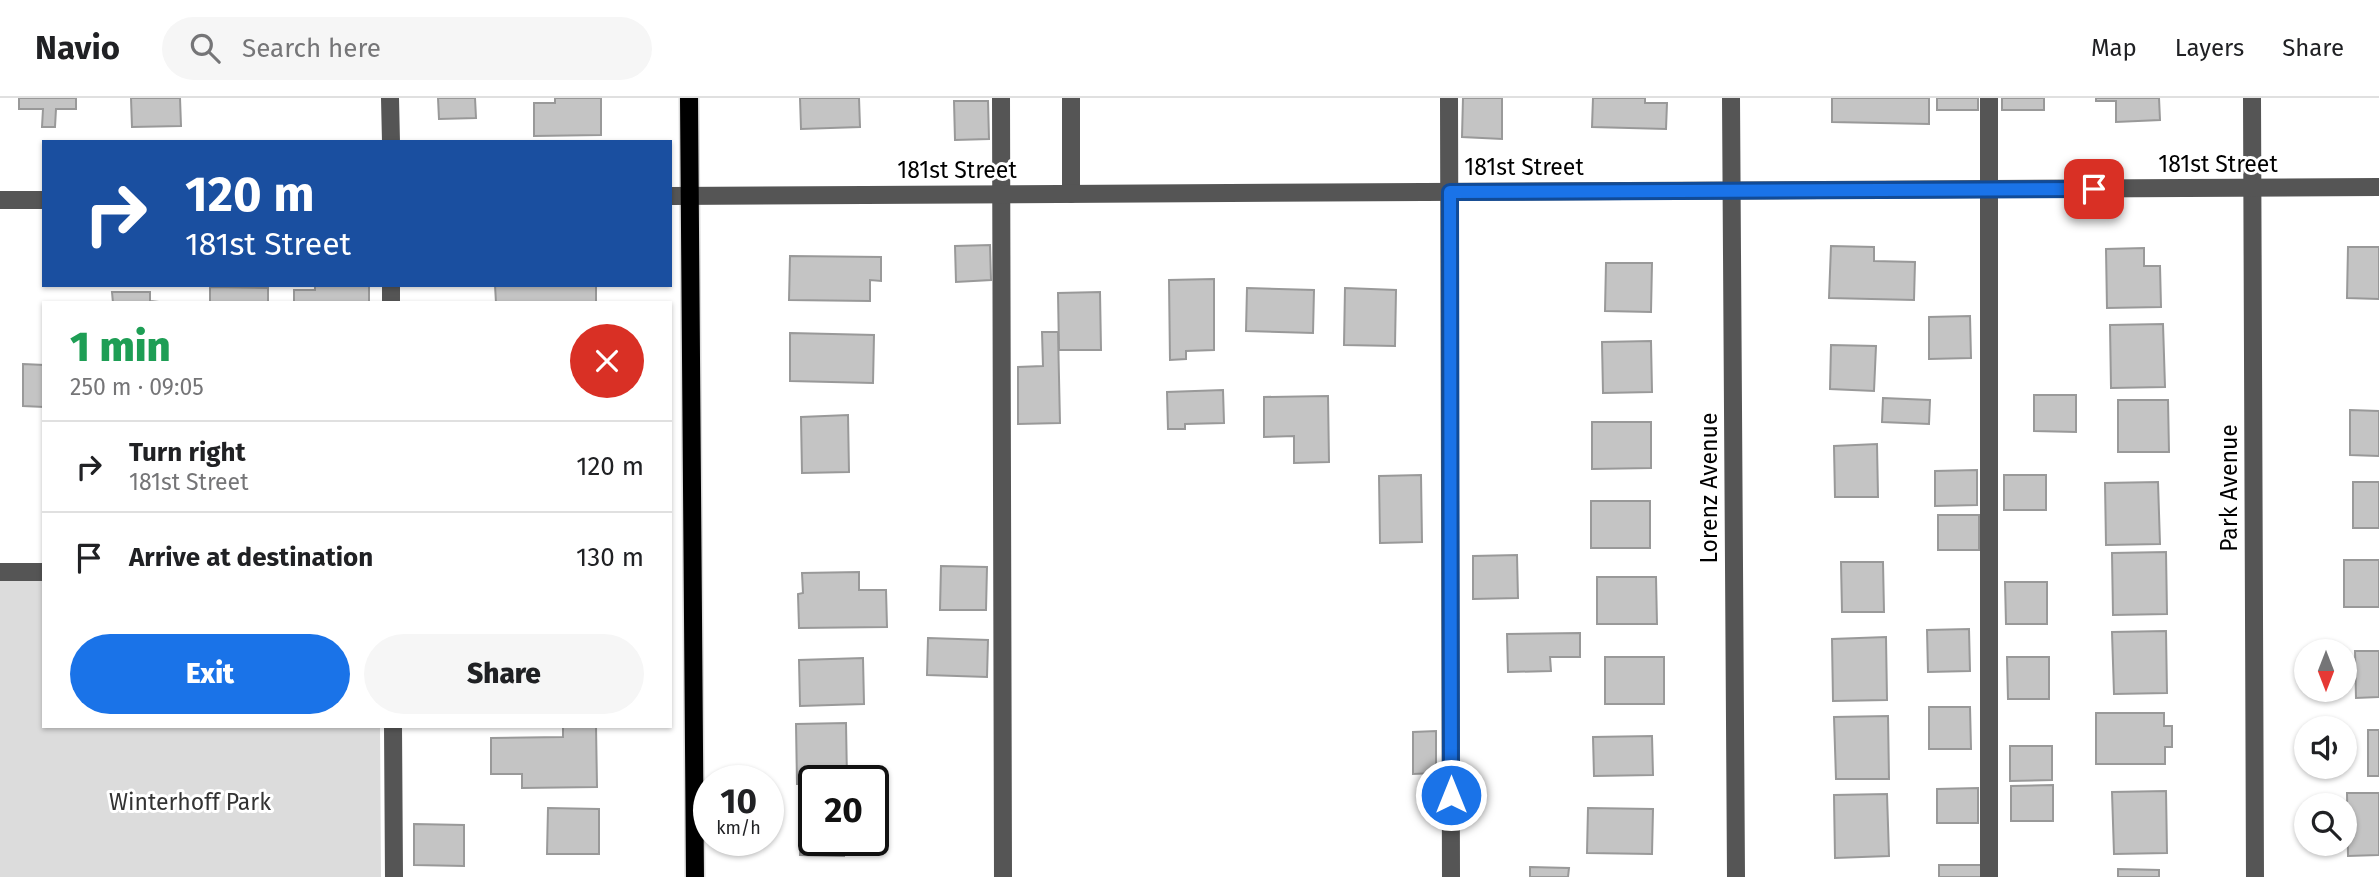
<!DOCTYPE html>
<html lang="en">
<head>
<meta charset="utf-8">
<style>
	body { margin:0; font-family:"Fira Sans",sans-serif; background:#f6f6f6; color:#202124; height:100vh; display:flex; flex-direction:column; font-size:26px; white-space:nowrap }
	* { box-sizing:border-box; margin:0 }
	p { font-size:23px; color:#757577 }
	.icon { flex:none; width:38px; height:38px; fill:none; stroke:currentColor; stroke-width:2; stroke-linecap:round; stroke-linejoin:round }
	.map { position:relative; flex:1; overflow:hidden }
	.drawer { position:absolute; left:42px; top:203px; width:630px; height:427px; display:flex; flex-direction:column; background:#fff; border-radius:0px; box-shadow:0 2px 5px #0004 }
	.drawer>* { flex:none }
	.hud { position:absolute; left:42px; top:42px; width:630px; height:147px; border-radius:0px; box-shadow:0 2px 5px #0004; background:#1a4fa0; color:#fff; overflow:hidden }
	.needle { width:46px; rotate:180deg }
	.fabs { position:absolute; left:2294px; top:541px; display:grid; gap:14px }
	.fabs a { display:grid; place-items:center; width:63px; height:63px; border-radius:50%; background:#fff; box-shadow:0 2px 5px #0004; font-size:35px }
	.speed { position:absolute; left:693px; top:667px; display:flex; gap:14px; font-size:35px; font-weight:700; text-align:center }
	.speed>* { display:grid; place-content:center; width:91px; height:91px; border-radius:50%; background:#fff; box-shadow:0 2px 5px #0004; line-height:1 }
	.speed small { font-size:18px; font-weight:400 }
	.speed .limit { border:4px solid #111; border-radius:10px; background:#fff; color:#111 }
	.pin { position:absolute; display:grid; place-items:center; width:60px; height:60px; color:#fff; margin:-30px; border-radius:14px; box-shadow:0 4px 10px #0006 }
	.me { position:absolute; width:77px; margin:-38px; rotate:0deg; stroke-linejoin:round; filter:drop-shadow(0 0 5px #0008) }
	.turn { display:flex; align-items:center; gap:24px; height:147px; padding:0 28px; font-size:32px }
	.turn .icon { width:91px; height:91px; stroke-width:2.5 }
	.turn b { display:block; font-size:49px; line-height:60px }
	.round { display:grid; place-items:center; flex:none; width:74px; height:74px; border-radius:37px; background:#f6f6f6 }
	.head { display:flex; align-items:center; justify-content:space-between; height:119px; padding:0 28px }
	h1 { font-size:42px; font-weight:800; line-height:52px; color:#1e9e55 }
	.action { display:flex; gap:14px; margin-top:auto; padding:14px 28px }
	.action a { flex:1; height:80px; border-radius:42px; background:#1a73e8; color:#fff; font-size:28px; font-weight:800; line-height:80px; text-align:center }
	.action a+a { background:#f6f6f6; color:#202124 }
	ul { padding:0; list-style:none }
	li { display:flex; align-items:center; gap:21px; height:91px; padding:0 28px; border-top:2px solid #e0e0e0 }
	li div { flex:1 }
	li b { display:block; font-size:26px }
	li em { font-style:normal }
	header { display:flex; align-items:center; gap:42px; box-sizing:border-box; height:98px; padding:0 35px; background:#fff; border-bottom:2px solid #e0e0e0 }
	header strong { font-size:33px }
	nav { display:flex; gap:38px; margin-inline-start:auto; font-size:24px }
	.search { width:490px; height:63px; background:#f6f6f6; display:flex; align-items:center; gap:18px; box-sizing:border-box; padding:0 24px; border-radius:38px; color:#757577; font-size:26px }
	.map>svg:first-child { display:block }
</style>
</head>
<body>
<header>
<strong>Navio</strong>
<div class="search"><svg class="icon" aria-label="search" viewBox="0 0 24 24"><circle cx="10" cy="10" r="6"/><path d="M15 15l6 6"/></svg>Search here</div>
<nav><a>Map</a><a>Layers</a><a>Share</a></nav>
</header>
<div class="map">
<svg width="2379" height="779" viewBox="0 0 2379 779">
	<rect width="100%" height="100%" fill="#fff"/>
	<path fill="#dcdcdc" d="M0,481h44v147h336l1,151h-381z"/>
	<g fill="#c4c4c4" stroke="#999" stroke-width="2">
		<path d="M19,0h57v11h-20l-1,18h-13l1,-18h-24z"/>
		<path d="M131,0h49l1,28 -49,1z"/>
		<path d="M438,0h37l1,20 -37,1z"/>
		<path d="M555,0h46v37l-67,1v-33h21z"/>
		<path d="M800,0h59l1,29 -59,2z"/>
		<path d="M1463,0h39v41l-40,-2z"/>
		<path d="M1593,0h52v5h22l-1,26 -74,-2z"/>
		<path d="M1832,0h97v26l-97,-2z"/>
		<rect x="1937" y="0" width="41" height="12"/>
		<rect x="2002" y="0" width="42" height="12"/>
		<path d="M2096,0h63l1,22 -44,2v-21h-20z"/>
		<path d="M954,3h34l1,38 -34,1z"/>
		<path d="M990,147l1,35 -35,2 -1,-36z"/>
		<path d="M1831,148l43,1v14l41,1 -1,38 -85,-2z"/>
		<path d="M2348,149h31v52l-32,-1z"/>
		<path d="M2144,150v18h16l1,41 -54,1 -1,-59z"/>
		<path d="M790,158l91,1v24l-11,-1v21l-81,-1z"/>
		<path d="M1606,165h46l-1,49 -46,-1z"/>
		<path d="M1214,181v71l-28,1v8l-16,1 -1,-80z"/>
		<path d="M315,187h54v18h-75v-13h21z"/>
		<path d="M495,187h101v18h-100z"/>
		<path d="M210,189l58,1v15h-58z"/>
		<path d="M1247,190l67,2 -1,43 -67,-2z"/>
		<path d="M1345,190l51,2 -1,56 -51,-1z"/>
		<path d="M112,194h38v9l18,2h-55z"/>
		<path d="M1100,194l1,58h-42l-1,-57z"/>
		<path d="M1970,218l1,42 -42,1v-42z"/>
		<path d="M2163,226l2,63 -54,1 -1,-63z"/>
		<path d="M1042,234h16l2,91 -42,1v-57l25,-1z"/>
		<path d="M790,235l84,2 -1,48 -83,-2z"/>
		<path d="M1651,243l1,51 -49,1 -1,-51z"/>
		<path d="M1831,247l45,1 -2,45 -44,-2z"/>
		<path d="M23,266l21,1v42l-21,-1z"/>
		<path d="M1223,292l1,33 -39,1v5h-17l-1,-37z"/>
		<path d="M2034,297h42v37l-42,-1z"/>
		<path d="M1328,298l1,66 -35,1v-27l-30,1v-40z"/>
		<path d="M1883,300l47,2 -1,24 -47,-2z"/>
		<path d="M2118,302h50l1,52h-51z"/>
		<path d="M2350,312l29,1v45l-29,-1z"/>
		<path d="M848,317l1,57 -47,1 -1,-56z"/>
		<path d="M1592,324h59v46l-59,1z"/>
		<path d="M1877,346l1,53h-43l-1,-51z"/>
		<path d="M1977,372v35l-42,1v-35z"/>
		<path d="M1421,377l1,67 -42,1 -1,-67z"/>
		<rect x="2004" y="377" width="42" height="35"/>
		<path d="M2158,384l2,62 -54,1 -1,-62z"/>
		<rect x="2353" y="384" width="26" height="46"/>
		<rect x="1591" y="403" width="59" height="47"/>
		<rect x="1938" y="417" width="41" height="35"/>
		<path d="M2166,454l1,62 -54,1 -1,-62z"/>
		<path d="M1517,457l1,43 -45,1v-43z"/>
		<rect x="2344" y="462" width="35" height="47"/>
		<path d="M1841,464h42l1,50h-42z"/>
		<path d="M941,468l46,1 -1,43h-46z"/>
		<path d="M859,474v18h27l1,37 -88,1 -1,-34 5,-1 -1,-20z"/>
		<path d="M1597,479h59l1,47h-60z"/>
		<path d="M2005,484h42v42h-41z"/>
		<path d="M1969,531l1,42 -42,1 -1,-42z"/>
		<path d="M2166,533l1,62 -53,1 -2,-62z"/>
		<path d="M1580,535v24h-30l1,14 -43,1 -1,-38z"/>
		<path d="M1886,539l1,63 -54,1 -1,-62z"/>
		<path d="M928,540l60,2 -1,37 -60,-2z"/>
		<path d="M2355,553h24v46l-23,1z"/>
		<rect x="1605" y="559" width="59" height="47"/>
		<path d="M2007,559h42v42h-41z"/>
		<path d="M863,560l1,46 -64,2 -1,-46z"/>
		<path d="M1929,609h41l1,42h-42z"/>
		<path d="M2096,615h68v13h8v21h-7v17h-69z"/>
		<path d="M1888,618l1,63h-53l-2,-62z"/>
		<path d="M846,625l1,57h-33v4h-17l-1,-60z"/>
		<path d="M563,628h33l1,61 -75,1v-14h-31v-36l72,-1z"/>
		<rect x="2368" y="632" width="11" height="46"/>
		<path d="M1436,633v42l-23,1v-42z"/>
		<path d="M1652,638l1,39 -59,1 -1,-39z"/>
		<path d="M2010,648h42v34l-42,1z"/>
		<path d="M2053,687v36h-42v-35z"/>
		<path d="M1978,690v35h-41v-34z"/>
		<path d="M2166,693l1,62 -53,1 -2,-62z"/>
		<path d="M2347,695h32v62l-31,1z"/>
		<path d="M1887,696l2,62 -54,2 -1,-63z"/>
		<path d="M801,709h13v33h30v16l-44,-1z"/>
		<path d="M548,710l51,1v45h-52z"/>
		<path d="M1588,710l65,1 -1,45 -65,-1z"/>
		<path d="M414,726l50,1v41l-50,-1z"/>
		<rect x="1939" y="767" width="42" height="12"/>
		<path d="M1530,769l39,1 -1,9h-38z"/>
		<path d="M2118,771l41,1v7h-41z"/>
	</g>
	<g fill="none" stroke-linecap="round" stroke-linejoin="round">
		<g stroke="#dbdbdb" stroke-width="21">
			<path id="major" d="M689,0l6,779"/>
		</g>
		<g stroke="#555" stroke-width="18">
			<path d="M390,0l1,44"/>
			<path d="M1001,0l2,779"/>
			<path d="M1071,0v96"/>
			<path d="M1449,0l2,779"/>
			<path d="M1731,0l5,779"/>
			<path d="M1989,0v779"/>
			<path d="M2252,0l3,779"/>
			<path d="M670,98l1709,-9"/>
			<path d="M0,102h44"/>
			<path d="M391,187v18"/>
			<path d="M0,474h44"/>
			<path d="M393,628l1,151"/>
		</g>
		<use href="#major" stroke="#000" stroke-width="18"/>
	</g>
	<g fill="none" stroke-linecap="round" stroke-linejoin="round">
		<g stroke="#114b97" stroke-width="18">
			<path id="route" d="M1451,697l-1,-603 644,-3"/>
		</g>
		<use href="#route" stroke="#1a73e8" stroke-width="12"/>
	</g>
	<g text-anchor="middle" stroke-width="6" stroke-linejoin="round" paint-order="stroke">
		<g font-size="23" fill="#000" stroke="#fff">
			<text x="2218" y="74">181st Street</text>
			<text x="1524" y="77">181st Street</text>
			<text x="957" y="80">181st Street</text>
			<text transform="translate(1709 390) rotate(-90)" y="8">Lorenz Avenue</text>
			<text transform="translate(2229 390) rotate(-90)" y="8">Park Avenue</text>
		</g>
		<g font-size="23" fill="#333" stroke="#fff">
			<text x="190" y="712">Winterhoff Park</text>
		</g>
	</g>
</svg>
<div class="fabs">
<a><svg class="needle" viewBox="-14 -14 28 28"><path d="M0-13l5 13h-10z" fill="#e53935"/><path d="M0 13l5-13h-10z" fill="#757577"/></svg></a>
<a><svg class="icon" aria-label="sound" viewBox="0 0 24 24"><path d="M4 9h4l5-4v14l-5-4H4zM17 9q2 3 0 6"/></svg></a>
<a><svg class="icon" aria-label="search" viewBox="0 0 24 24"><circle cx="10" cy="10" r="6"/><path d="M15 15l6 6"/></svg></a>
</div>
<div class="speed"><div>10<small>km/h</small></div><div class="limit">20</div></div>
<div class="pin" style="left:2094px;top:91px;background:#d93025"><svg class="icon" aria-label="arrive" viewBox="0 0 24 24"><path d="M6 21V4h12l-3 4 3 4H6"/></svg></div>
<svg class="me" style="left:1451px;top:697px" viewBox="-20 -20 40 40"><circle r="17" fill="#1a73e8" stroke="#fff" stroke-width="3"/><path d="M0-11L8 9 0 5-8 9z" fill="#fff"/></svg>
<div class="hud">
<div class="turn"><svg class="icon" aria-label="right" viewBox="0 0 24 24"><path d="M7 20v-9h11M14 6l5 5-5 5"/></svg><div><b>120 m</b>181st Street</div></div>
</div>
<section class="drawer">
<div class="head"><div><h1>1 min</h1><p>250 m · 09:05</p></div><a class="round" style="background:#d93025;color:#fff"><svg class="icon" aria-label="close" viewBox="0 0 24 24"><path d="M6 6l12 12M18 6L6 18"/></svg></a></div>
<ul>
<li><svg class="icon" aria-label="right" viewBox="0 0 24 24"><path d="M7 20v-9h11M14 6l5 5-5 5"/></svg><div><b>Turn right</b><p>181st Street</p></div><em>120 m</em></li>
<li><svg class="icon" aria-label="arrive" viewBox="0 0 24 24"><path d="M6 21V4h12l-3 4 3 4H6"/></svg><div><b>Arrive at destination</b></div><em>130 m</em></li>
</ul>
<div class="action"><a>Exit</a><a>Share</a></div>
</section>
</div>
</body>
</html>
